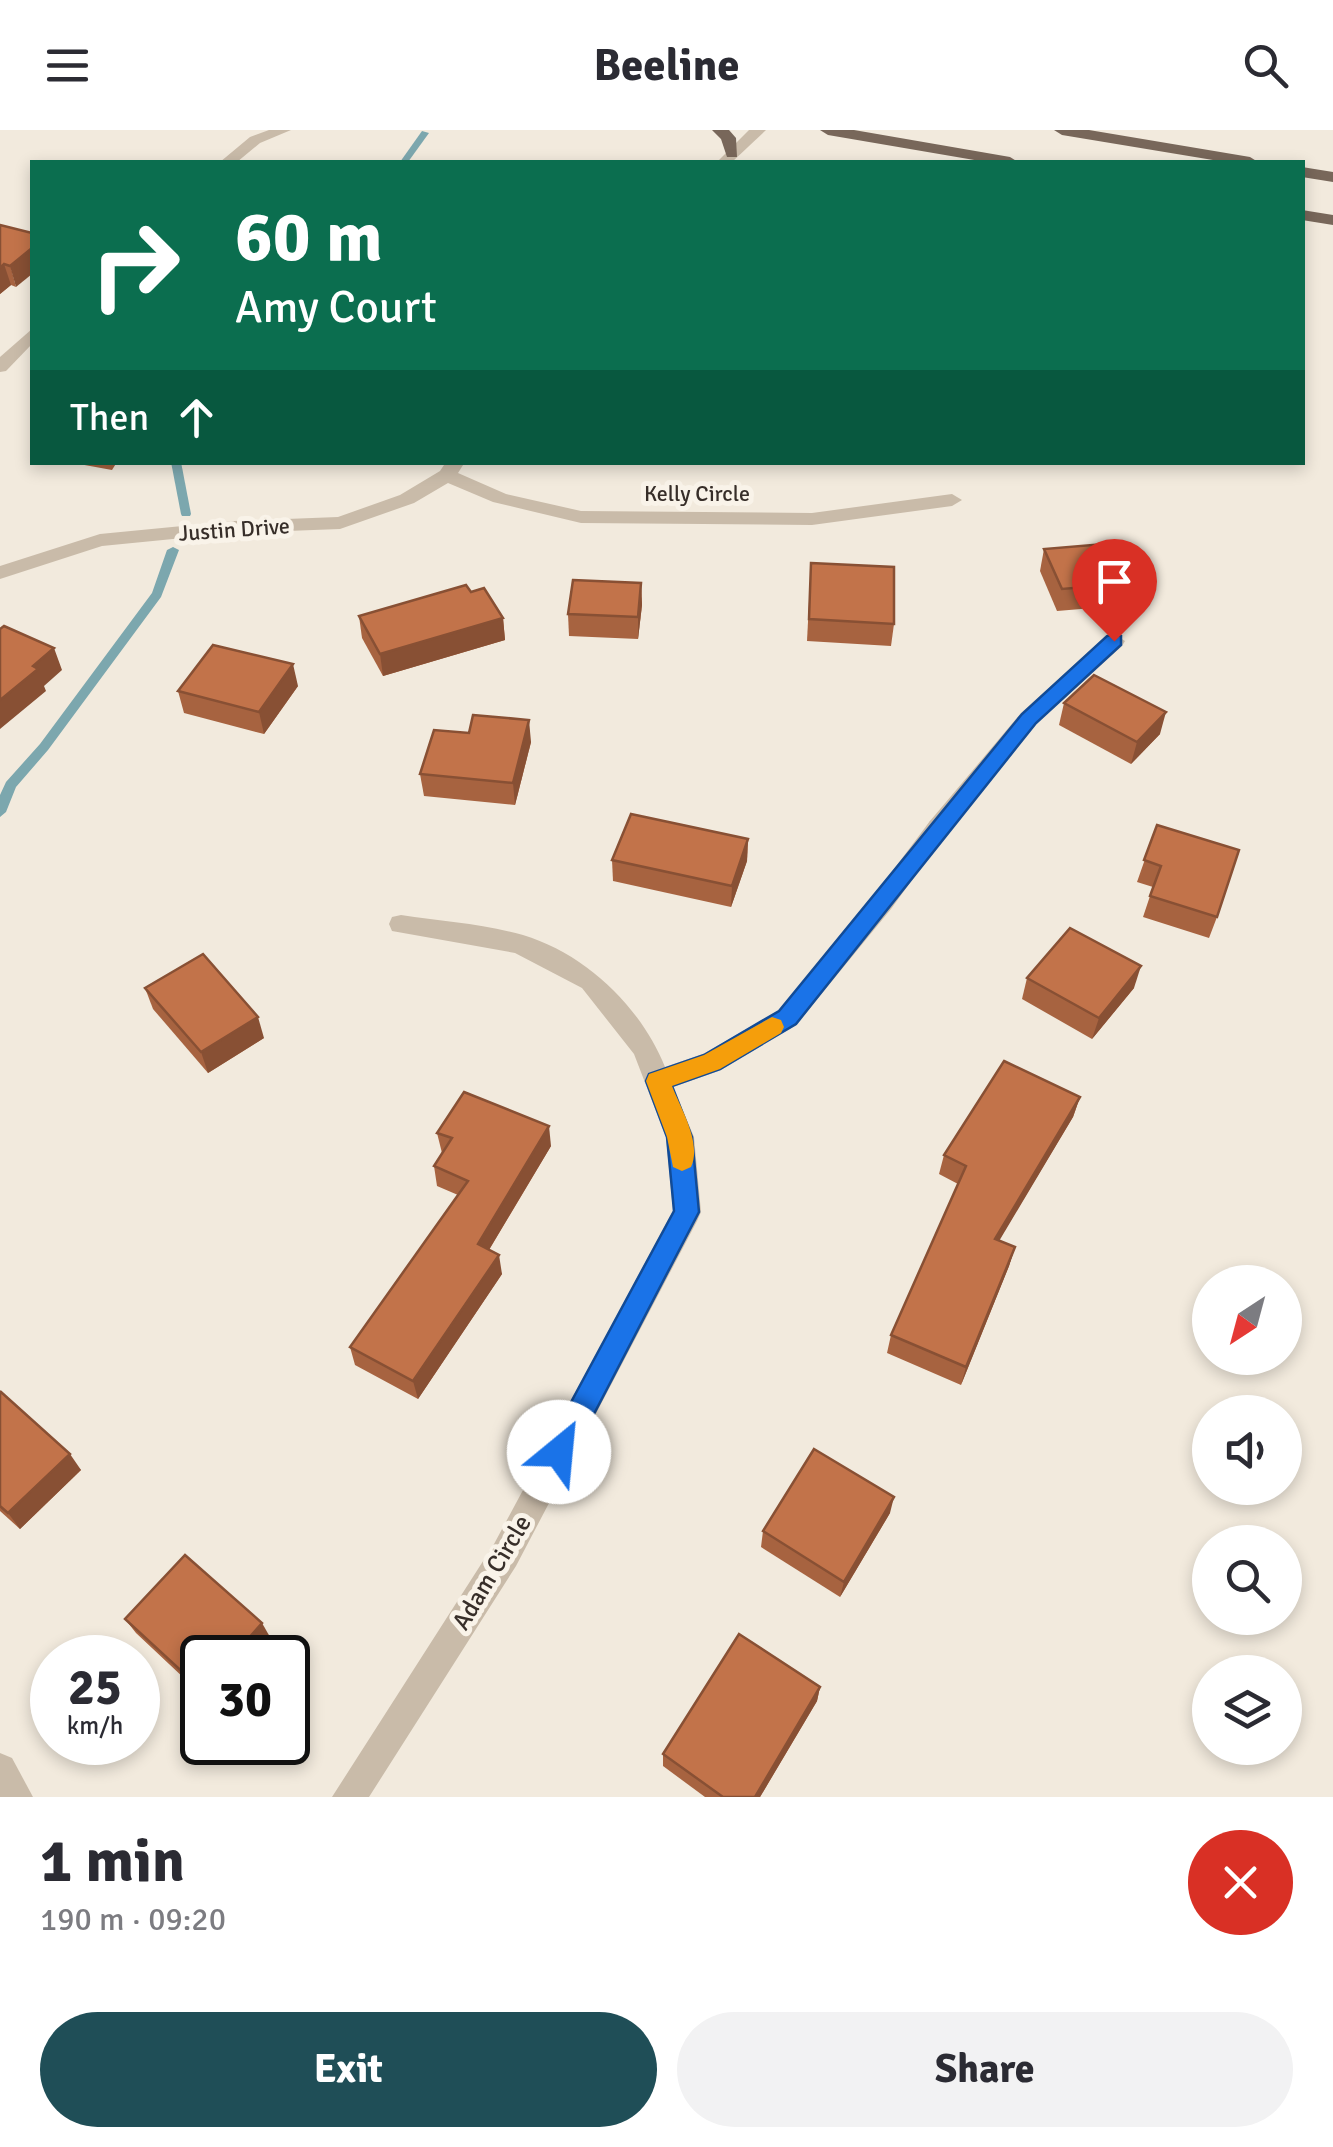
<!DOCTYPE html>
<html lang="en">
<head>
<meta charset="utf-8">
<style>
	body { margin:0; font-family:Signika,sans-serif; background:#f2f2f3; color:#2b2b33; height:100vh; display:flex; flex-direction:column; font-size:38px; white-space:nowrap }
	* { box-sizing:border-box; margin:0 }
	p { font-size:32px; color:#7c7c81 }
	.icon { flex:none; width:55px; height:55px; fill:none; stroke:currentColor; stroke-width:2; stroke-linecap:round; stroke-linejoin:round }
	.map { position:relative; height:1667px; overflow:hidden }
	.panel { display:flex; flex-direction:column; background:#fff; flex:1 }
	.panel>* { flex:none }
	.top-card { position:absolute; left:30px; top:30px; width:1275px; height:305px; border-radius:0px; box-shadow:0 5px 15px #0003; background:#0b6e4f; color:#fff; overflow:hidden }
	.needle { width:65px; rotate:216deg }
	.controls { position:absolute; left:1192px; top:1135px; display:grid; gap:20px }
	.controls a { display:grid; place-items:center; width:110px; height:110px; border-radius:50%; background:#fff; box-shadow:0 5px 15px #0003; font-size:50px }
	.speed { position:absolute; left:30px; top:1505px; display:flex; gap:20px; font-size:50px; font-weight:700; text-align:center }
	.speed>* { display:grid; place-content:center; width:130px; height:130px; border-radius:50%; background:#fff; box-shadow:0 5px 15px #0003; line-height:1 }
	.speed small { font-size:25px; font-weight:400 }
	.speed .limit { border:5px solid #111; border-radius:15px; background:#fff; color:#111 }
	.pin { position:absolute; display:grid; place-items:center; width:85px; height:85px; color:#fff; margin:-102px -42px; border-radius:50% 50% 50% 0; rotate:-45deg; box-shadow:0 0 10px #0007 }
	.pin .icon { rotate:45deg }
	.me { position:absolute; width:110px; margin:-55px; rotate:28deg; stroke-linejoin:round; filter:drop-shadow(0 0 8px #0008) }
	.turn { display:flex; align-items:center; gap:35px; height:210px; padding:0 40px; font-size:45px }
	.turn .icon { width:130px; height:130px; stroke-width:2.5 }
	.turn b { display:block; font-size:70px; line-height:85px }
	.then { display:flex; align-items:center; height:95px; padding:0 40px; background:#0003; gap:20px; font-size:38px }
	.round { display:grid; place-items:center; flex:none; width:105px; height:105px; border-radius:52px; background:#f2f2f3 }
	.summary { display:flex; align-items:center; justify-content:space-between; height:170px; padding:0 40px }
	h1 { font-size:60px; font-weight:700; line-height:75px }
	.action { display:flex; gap:20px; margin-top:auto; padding:20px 40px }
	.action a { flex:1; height:115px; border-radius:60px; background:#1f4e57; color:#fff; font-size:40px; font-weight:700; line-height:115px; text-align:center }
	.action a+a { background:#f2f2f3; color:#2b2b33 }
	header { display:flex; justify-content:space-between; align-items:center; height:130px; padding:0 40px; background:#fff; font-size:45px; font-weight:700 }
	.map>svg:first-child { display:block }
</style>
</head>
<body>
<header><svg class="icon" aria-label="menu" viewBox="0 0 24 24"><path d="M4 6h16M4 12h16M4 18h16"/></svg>Beeline<svg class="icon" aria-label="search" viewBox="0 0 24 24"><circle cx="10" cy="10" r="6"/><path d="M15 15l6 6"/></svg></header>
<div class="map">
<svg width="1333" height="1667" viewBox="0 0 1333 1667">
	<rect width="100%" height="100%" fill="#f2eadd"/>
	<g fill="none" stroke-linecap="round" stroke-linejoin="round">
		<g fill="#7ca7ae" fill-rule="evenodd">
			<path d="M422,1l7,2 -21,29h-8z"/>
			<path d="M171,332h10l10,52 -1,2h-8l-1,-2z"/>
			<path d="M173,417l6,3 -18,47 -113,153 -32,37 -10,25 -6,5v-22l6,-13 34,-38 112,-151 15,-43z"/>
		</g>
		<path fill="#c9bba9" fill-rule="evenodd" d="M1114,504l11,7 -3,5 -85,77 -91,110h-16l-4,-6 4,-6 91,-108 85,-77z"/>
		<g fill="#c9bba9" fill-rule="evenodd">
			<path d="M269,0h22l-31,13 -23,19h-17l30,-25z"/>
			<path d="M749,0h17l-34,32h-15z"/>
			<path d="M32,199v15l-26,27 -6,1v-15z"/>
			<path d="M446,332h19l-7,11 48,21 75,17 231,2 140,-19 10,6 -10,6 -140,19 -231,-2 -88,-21 -45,-19 -34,20 -74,26 -106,4 -132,13 -102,33v-13l100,-32 134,-13 104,-4 62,-22 40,-24z"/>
			<path d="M938,688l8,3 4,6 -4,6 -55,76 -95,116 -75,45 -48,17 21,50 7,75 -4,9 -181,345 -147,231h-37l162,-253 179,-333 -7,-74 -32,-83 -52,-66 -67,-35 -123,-22 -3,-7 3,-7 9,-2c40,6 83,9 122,20 63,19 118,72 142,132l38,-13 75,-43 95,-114 57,-76z"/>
			<path d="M0,1623l12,5 21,39h-33z"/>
		</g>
		<g fill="#78675a" fill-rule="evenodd">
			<path d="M712,0h17l7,8 1,19h-10l-6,-18z"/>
			<path d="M820,0h34l156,27 8,5h-32l-158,-27z"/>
			<path d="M1054,0h35l161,27 8,5h-33l-163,-27z"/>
			<path d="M1302,37l31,5v10l-31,-5z"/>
			<path d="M1302,80l31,5v10l-31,-5z"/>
		</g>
	</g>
	<g fill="#a76340">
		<path d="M0,95l16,62 -5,-2 -11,9z"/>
		<path d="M68,332h49l-5,8z"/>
		<path d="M1044,419l78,35 -5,22 -60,5 -17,-40z"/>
		<path d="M811,433l83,61 -3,22 -84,-5z"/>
		<path d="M641,453l1,22 -4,34 -69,-3 -1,-22z"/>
		<path d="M471,462l32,26 2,22 -122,36 -21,-38 -3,-22z"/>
		<path d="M298,556l-34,48 -80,-21 -6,-22z"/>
		<path d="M1064,573l96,31 -29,30 -72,-39z"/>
		<path d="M469,603l62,9 -16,63 -91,-9 -4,-22z"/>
		<path d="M1157,695l60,92 -8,21 -66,-21 10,-30 -16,-5z"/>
		<path d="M748,709l-1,22 -16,46 -118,-26 -1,-21z"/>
		<path d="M1027,848l107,10 -42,51 -70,-40z"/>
		<path d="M145,858l119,50 -56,35 -55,-64z"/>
		<path d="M1080,967l-7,20 -74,123 16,7 -6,19 -48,119 -74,-32 4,-18 67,-151 -19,-10 5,-19z"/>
		<path d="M437,1003l114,13 -62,104 13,24 -84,125 -63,-34 -5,-18 108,-152 -21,-9 -3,-20 8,-13z"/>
		<path d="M0,1264l81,76 -61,59 -20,-18z"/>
		<path d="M890,1383l-50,84 -79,-50 2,-16z"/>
		<path d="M125,1489l145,18 -18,21h-50v37l-66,-62z"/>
		<path d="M820,1557l-3,14 -57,96h-55l-42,-31v-12z"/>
	</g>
	<g fill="#885034">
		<path d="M32,118v26l-16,13 -6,-21z"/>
		<path d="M4,134l7,21 -11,9v-26z"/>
		<path d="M641,453l1,22 -4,34v-22z"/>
		<path d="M503,488l2,22 -122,36 -3,-22z"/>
		<path d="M54,518l8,22 -18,16 2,5 -46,38v-29l33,-34z"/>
		<path d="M293,534l5,22 -34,48 -5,-22z"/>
		<path d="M1166,582l-6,22 -29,30 6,-22z"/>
		<path d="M529,590l2,22 -16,63 -2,-22z"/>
		<path d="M748,709l-1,22 -16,46 1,-21z"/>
		<path d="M1141,836l-7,22 -42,51 7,-21z"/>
		<path d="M258,887l6,21 -56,35 -7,-21z"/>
		<path d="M1080,967l-7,20 -84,141 6,-19z"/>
		<path d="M549,996l2,20 -70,117 -3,-19z"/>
		<path d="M1015,1117l-6,19 -48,119 5,-18z"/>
		<path d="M499,1125l3,19 -84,125 -5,-18z"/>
		<path d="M70,1324l11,16 -61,59 -12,-16z"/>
		<path d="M894,1367l-4,16 -50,84 4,-15z"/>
		<path d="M262,1493l8,14 -18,21h-21z"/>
		<path d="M820,1557l-3,14 -57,96h-5z"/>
	</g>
	<g fill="#c2734a" stroke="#885034" stroke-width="2.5">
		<path d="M0,95l32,8v15l-22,18 -6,-2 -4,4z"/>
		<path d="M1104,414l18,40 -60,5 -18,-40z"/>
		<path d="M811,433l83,4v57l-85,-5z"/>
		<path d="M573,450l68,3 -3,34 -70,-3z"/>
		<path d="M466,455l5,7 13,-4 19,30 -123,36 -21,-38z"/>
		<path d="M4,496l50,22 -21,18 5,3 -38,31v-71z"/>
		<path d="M213,515l80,19 -34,48 -81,-21z"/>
		<path d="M1094,545l72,37 -29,30 -73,-39z"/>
		<path d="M473,585l56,5 -16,63 -93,-9 14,-44 35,3z"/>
		<path d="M631,684l117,25 -16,47 -120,-26z"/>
		<path d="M1157,695l82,25 -22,67 -67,-21 11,-30 -17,-6z"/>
		<path d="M1070,798l71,38 -42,52 -72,-40z"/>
		<path d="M203,824l55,63 -57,35 -56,-64z"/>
		<path d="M1004,931l76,36 -85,142 20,8 -49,120 -75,-32 75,-169 -22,-11z"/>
		<path d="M464,962l85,34 -71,118 21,11 -86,126 -63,-34 118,-166 -34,-15 18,-28 -15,-5z"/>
		<path d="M1,1262l69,62 -62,59 -8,-7v-112z"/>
		<path d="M814,1319l80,48 -50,85 -81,-51z"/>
		<path d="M185,1425l77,68 -31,35h-29v32l-77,-71z"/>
		<path d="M739,1504l81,53 -65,110h-32l-60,-43z"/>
	</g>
	<path fill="#1a73e8" stroke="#114b97" stroke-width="2.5" d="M1114,504l7,2v9l-85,78 -240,301 -76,45 -48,17 20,51 7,75 -130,250 -10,4 -10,-4 -4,-10 4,-9 125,-232 -7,-74 -21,-56 3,-7 55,-19 75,-44 243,-297 85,-78z"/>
	<path fill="#f59e0b" d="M772,887l9,3 3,7 -3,6 -61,36 -48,17c9,23 30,57 19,81l-9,4 -9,-4 -6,-30 -21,-56 3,-7 55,-19z"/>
	<g text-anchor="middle" stroke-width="10" stroke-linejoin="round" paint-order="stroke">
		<g font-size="22" fill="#372e29" stroke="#f9f3e9">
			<text x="697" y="371">Kelly Circle</text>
			<text transform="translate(234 399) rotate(-4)" y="8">Justin Drive</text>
		</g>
		<g font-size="25" fill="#372e29" stroke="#f9f3e9">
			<text transform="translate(491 1442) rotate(-59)" y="9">Adam Circle</text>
		</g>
	</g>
</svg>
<div class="controls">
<a><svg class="needle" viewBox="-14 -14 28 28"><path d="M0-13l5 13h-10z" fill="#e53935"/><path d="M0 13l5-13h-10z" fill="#7c7c81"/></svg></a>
<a><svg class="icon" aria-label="sound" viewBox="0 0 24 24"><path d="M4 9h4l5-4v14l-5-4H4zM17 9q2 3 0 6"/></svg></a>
<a><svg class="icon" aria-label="search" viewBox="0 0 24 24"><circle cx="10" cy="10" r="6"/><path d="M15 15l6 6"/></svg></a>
<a><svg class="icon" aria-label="layers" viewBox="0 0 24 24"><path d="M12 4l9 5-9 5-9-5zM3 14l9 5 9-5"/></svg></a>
</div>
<div class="speed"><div>25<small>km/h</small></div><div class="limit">30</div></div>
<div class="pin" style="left:1114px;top:511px;background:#d93025"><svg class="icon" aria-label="arrive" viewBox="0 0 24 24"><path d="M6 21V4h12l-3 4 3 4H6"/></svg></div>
<svg class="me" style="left:559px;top:1322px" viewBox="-20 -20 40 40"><circle r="19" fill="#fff"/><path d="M0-13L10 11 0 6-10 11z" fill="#1a73e8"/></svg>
<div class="top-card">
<div class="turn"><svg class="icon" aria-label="right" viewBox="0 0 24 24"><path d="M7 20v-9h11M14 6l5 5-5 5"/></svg><div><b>60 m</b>Amy Court</div></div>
<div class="then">Then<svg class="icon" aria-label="ahead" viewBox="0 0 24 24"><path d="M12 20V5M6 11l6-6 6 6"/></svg></div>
</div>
</div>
<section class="panel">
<div class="summary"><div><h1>1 min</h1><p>190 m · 09:20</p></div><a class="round" style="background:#d93025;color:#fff"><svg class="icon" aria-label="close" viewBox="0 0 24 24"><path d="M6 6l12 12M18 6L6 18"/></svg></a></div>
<div class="action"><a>Exit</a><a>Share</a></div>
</section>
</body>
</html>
